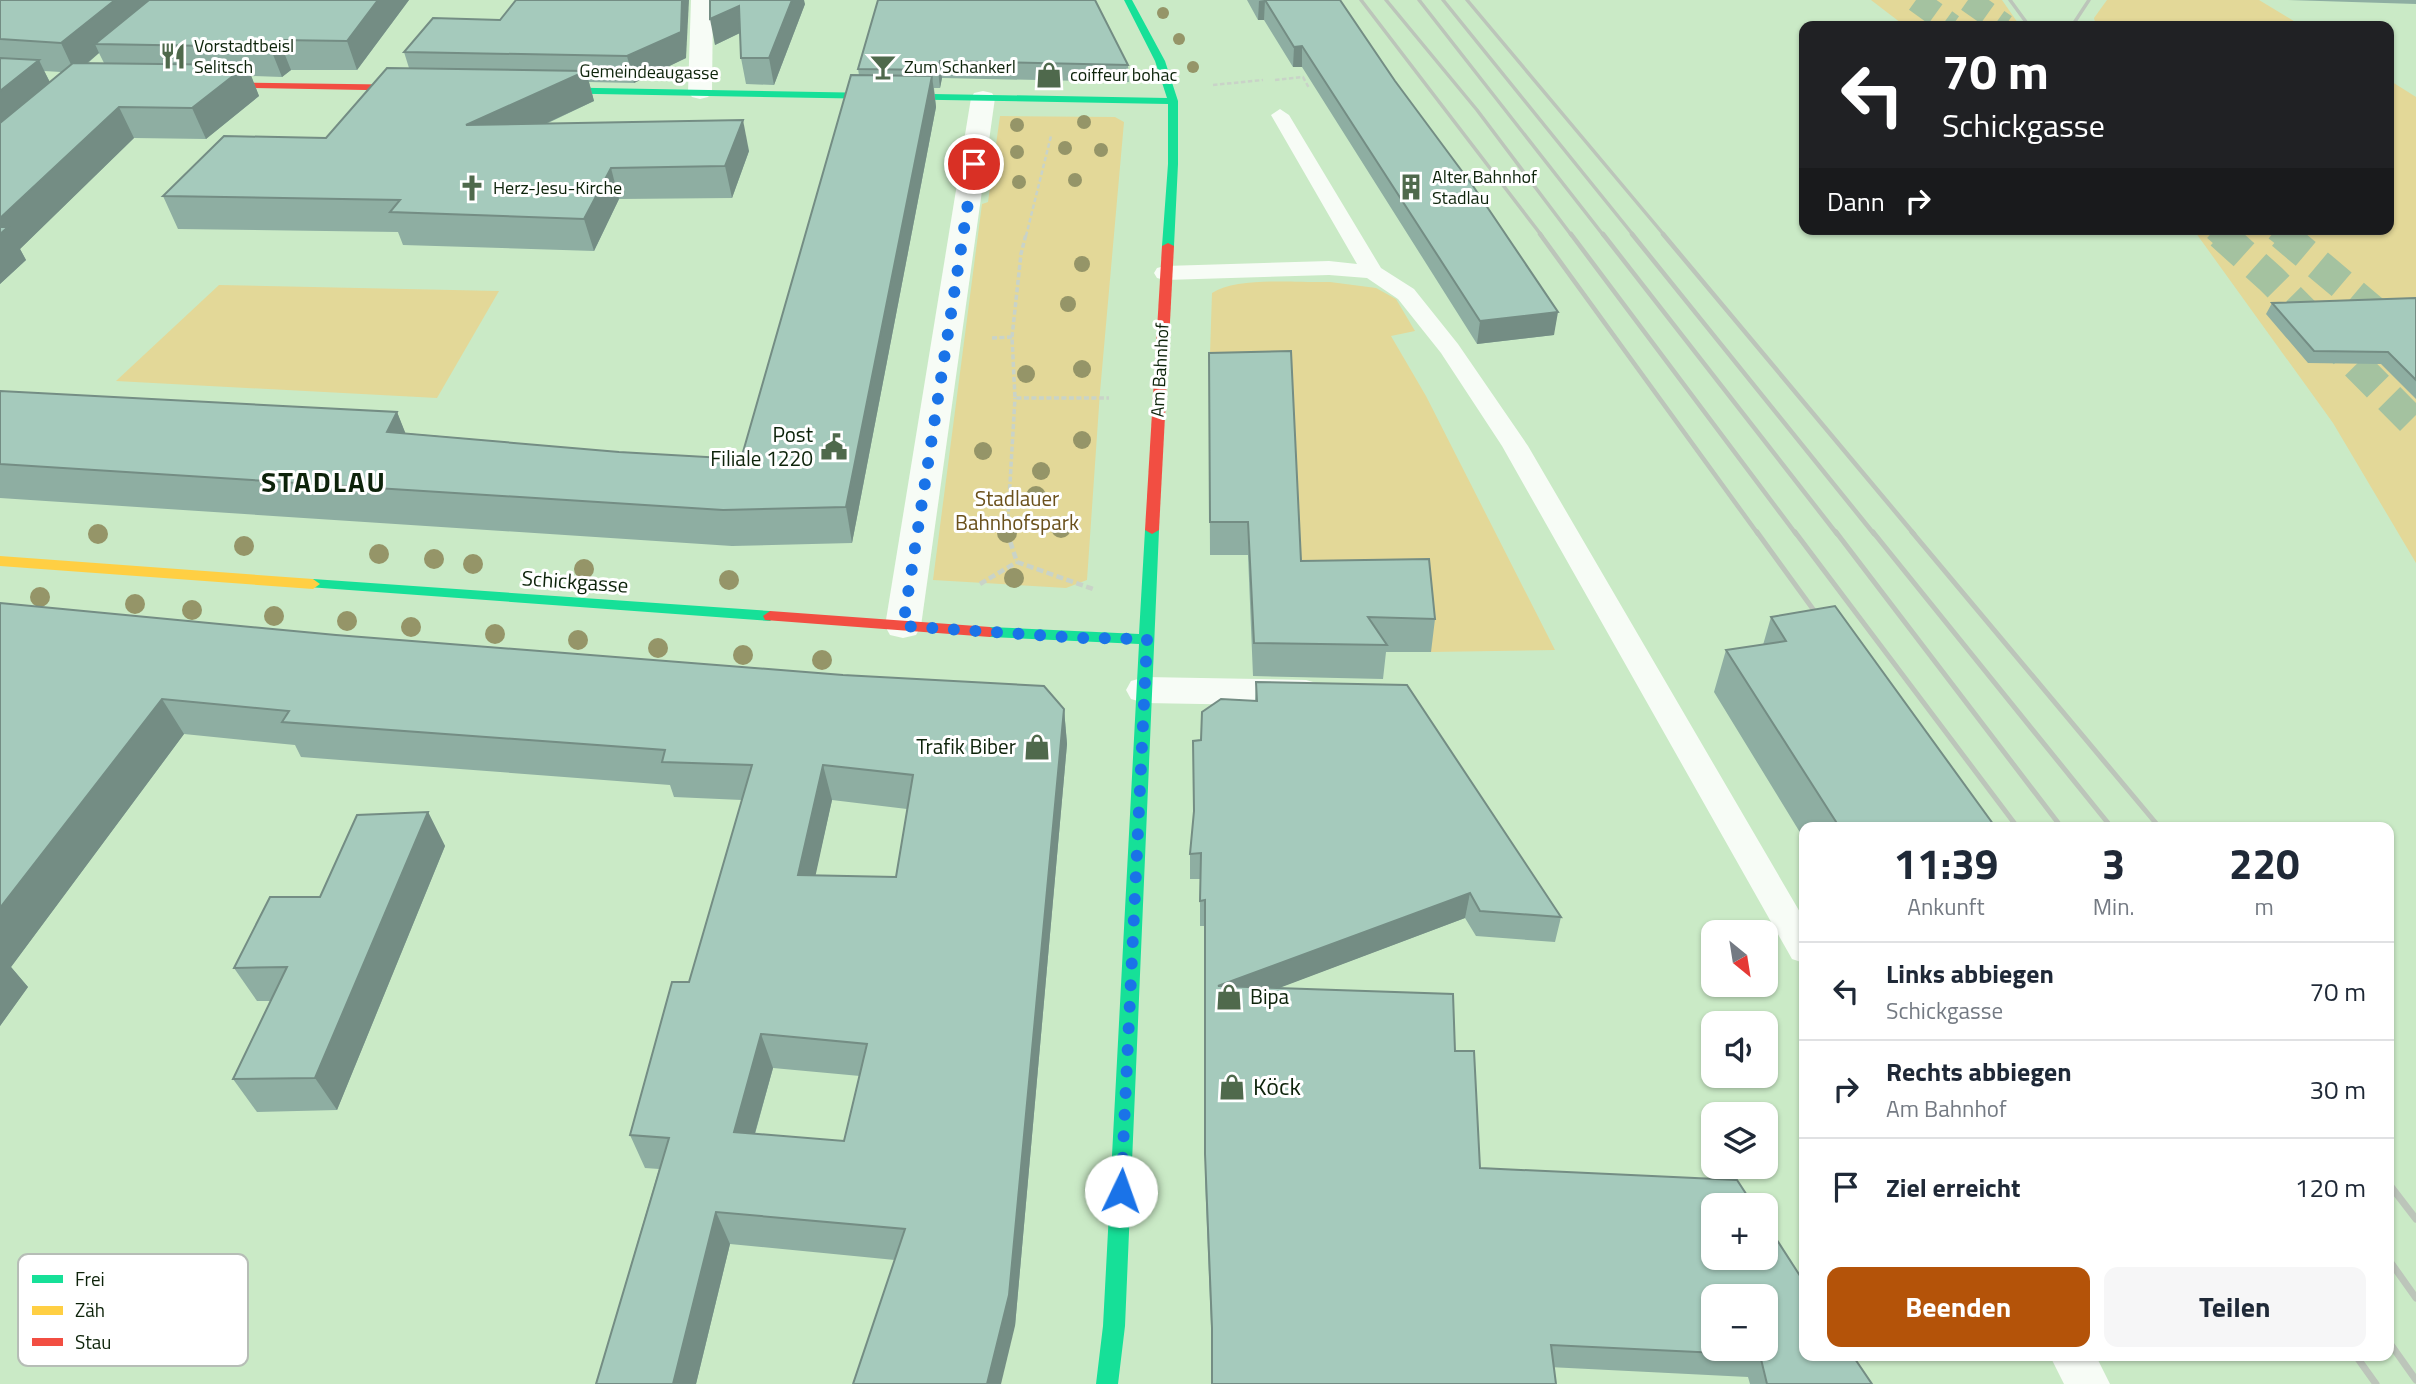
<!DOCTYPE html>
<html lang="de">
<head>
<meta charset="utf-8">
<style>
	body { margin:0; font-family:"Titillium Web",sans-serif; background:#f6f6f7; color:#1f2937; height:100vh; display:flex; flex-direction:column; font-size:26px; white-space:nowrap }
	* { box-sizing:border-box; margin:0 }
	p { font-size:23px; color:#747a83 }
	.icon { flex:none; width:38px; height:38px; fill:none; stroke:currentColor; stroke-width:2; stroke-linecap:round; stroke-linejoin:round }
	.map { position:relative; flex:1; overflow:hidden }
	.sheet { position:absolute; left:1799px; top:822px; width:595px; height:539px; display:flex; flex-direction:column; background:#fff; border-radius:14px; box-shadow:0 2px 5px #0004 }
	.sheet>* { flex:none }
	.banner { position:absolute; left:1799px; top:21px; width:595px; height:214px; border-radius:14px; box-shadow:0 2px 5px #0004; background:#202124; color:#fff; overflow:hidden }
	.needle { width:46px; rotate:150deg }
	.controls { position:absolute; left:1701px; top:920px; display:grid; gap:14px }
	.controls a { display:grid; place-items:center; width:77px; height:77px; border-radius:14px; background:#fff; box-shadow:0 2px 5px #0004; font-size:35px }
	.pin { position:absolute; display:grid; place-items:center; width:60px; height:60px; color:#fff; margin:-30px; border:4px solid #fff; border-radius:50%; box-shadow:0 2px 7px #0007 }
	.me { position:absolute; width:77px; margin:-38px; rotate:3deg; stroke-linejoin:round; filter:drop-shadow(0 0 5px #0008) }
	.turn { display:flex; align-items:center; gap:24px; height:147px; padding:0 28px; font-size:32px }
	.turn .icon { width:91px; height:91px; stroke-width:2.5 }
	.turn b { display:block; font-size:49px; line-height:60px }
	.then { display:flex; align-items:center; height:66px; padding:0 28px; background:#0003; gap:14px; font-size:26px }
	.eta { display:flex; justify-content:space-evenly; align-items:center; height:119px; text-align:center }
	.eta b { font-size:42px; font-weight:700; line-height:49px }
	.primary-button { display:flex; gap:14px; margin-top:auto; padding:14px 28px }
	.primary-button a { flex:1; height:80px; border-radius:14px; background:#b45309; color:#fff; font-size:28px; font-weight:700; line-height:80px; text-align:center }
	.primary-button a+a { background:#f6f6f7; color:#1f2937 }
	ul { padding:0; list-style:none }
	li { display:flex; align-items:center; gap:21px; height:98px; padding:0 28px; border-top:2px solid #e0e1e3 }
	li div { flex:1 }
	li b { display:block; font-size:26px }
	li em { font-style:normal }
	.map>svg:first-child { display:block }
</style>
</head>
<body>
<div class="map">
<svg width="2416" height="1384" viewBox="0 0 2416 1384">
	<rect width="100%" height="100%" fill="#caeac6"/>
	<g fill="#e3d898">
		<path d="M1871,0h131l18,26h-115z"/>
		<path d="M2107,0h152l43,26h-206l-2,-8z"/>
		<path d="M2389,80l27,17v466l-83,-140 -140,-194h196z"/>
		<path d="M1000,116l115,1 9,5 -24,270 -13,188 -21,8 -133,-8 49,-376 6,-2z"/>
		<path d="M1330,282l46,6 20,11 19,32 -24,5 35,60 129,254 -124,2 -6,-60 -126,2 -90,-209 3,-92c26,-17 86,-10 118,-11z"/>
		<path d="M219,285l280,6 -62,107 -321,-17z"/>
	</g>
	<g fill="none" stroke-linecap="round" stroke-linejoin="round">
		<g stroke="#a4c2a0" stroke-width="24" stroke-dasharray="24 12" stroke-linecap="butt">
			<path d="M1916,0l36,26"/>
			<path d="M1968,0l37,26"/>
			<path d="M2215,229l8,7"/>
			<path d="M2276,229l9,7"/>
		</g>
		<g stroke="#a4c2a0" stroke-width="31" stroke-dasharray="31 16" stroke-linecap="butt">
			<path d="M2221,234l50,45 145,146"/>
			<path d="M2282,234l89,75 45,43"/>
		</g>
		<g stroke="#c9d3c8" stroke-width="2.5" stroke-dasharray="4.5 2.5" stroke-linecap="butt">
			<path d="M1275,80l28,-3 6,11"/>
			<path d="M1213,85l50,-5"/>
			<path d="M1026,236l25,-100"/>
		</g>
		<g stroke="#c9d3c8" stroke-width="3.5" stroke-dasharray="5 2.5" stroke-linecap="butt">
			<path d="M1012,337l9,-83 5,-20"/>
			<path d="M992,338l20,-1 3,61h94"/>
			<path d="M1007,534l8,-136"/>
		</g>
		<g stroke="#c9d3c8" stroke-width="4.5" stroke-dasharray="7 3.5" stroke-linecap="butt">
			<path d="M1007,532l10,30 76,27"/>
			<path d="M980,584l37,-22"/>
		</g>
		<g fill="#f7fcf6" fill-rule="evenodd">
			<path d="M1280,109l9,6 92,153 33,21 44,55 70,102 276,473v44l-12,-4 -290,-513 -61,-93 -43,-54 -31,-21 -38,-3 -164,5 -8,-2 -3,-5 3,-5 8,-2 164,-5 28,3 -86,-149z"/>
			<path d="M2050,1356h46l14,28h-46z"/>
		</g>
		<g fill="#f7fcf6" fill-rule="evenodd">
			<path d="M691,0h22l-1,92 -4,5 -8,2 -8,-2 -4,-5z"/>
			<path d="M983,91l9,2 3,5 -74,528 -5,9 -13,3 -13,-3 -5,-9 86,-528 3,-5z"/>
			<path d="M1145,677l161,3 14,4 5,9 -5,9 -14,4 -161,-3 -14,-4 -5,-9 5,-9z"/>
		</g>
		<g fill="#16e098" fill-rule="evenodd">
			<path d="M1124,0h8l33,61 13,40v63l-4,82 -6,3 -6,-3 6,-82v-60l-627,-11 -5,-3 5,-3 626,11 -12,-37z"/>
			<path d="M1152,526l7,4 -34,796 -7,58h-22l7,-58 36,-682 -149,-7 -8,-5 8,-5 149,7 6,-104z"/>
			<path d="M313,579l457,32 7,5 -7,5 -462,-34 -2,-3z"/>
		</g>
		<path fill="#ffcf43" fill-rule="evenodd" d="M0,556l313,23 7,5 -7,5 -313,-23z"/>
		<g fill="#f24e42" fill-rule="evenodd">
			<path d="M201,82l220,3 5,3 -5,3 -223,-4 -2,-2z"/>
			<path d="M1168,243l6,3 -15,284 -7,4 -7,-4 17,-284z"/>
			<path d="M770,611l220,16 8,5 -8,5 -225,-17 -2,-4z"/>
		</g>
		<g stroke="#bcc5ba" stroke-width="3.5">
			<path d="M1361,0l181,236"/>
			<path d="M1386,0l91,110 95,126"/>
			<path d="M1419,0l185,236"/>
			<path d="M1443,0l191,236"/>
			<path d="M1467,0l198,236"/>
			<path d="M2010,0l19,26"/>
			<path d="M2072,26l17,-26"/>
		</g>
		<g stroke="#bcc5ba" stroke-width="4.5">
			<path d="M1540,234l218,300"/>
			<path d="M1571,234l225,300"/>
			<path d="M1603,234l234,300"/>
			<path d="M1632,234l242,300"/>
			<path d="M1663,234l251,300"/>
		</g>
		<g stroke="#bcc5ba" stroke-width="5">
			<path d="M1757,532l69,95"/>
			<path d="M1795,532l223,296"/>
			<path d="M1836,532l226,296"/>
			<path d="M1873,532l239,296"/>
			<path d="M1912,532l248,296"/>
		</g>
		<g stroke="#bcc5ba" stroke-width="7">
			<path d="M2389,1184l27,35"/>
			<path d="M2389,1260l27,38"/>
			<path d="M2389,1342l27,38"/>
			<path d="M2356,1356l20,28"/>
		</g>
	</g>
	<g fill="#959568">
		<circle cx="1163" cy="13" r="6"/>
		<circle cx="1179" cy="39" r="6"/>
		<circle cx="1193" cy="67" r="6"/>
		<circle cx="1084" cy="122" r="7"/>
		<circle cx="1017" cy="125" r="7"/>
		<circle cx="1065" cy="148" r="7"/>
		<circle cx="1101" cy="150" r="7"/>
		<circle cx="1017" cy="152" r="7"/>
		<circle cx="1075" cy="180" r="7"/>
		<circle cx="1019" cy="182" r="7"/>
		<circle cx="1082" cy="264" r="8"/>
		<circle cx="1068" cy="304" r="8"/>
		<circle cx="1082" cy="369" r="9"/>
		<circle cx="1026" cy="374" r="9"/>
		<circle cx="1082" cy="440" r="9"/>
		<circle cx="983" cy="451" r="9"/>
		<circle cx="1041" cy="471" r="9"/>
		<circle cx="1036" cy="496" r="10"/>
		<circle cx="1061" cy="528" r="10"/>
		<circle cx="1007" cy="533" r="10"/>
		<circle cx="98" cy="534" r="10"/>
		<circle cx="244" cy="546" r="10"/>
		<circle cx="379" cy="554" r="10"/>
		<circle cx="434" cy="559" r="10"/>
		<circle cx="473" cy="564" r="10"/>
		<circle cx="584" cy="569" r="10"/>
		<circle cx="1014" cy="578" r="10"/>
		<circle cx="729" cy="580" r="10"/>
		<circle cx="40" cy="597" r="10"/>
		<circle cx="135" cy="604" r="10"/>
		<circle cx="192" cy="610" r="10"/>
		<circle cx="274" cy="616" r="10"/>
		<circle cx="347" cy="621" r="10"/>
		<circle cx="411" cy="627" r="10"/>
		<circle cx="495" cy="634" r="10"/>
		<circle cx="578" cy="640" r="10"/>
		<circle cx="658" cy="648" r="10"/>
		<circle cx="743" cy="655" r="10"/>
		<circle cx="822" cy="660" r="10"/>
	</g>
	<g fill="#8eaea2" fill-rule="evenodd">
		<path d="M0,0h409l-52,70h-66l-9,7 -31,-1 8,20 -53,43 -72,-1 -114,111 6,11 -26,24zM99,53l5,10h-16zM44,71l17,1 -11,10z"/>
		<path d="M710,0l95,4 -31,81 -28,-1 -5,-26 -1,-25 -25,12z"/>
		<path d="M878,0l250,65 1,17 -187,-4 -2,10h-6l2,19 -84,436 -120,3 -732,-48v-107l397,21 8,21 214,19 122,7 118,-384 -1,-6z"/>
		<path d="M1247,0h93l214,335 -77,9 -175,-277h-9l-29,-47h-6z"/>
		<path d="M2288,0h128v4z"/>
		<path d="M433,18l253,40 -52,25 -45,-1 5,19 -48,23 203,27 -17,47 -113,1 -25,52 -191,-6 -5,-13 -220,-3 -15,-33 163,-58 83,-70 -5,-16z"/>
		<path d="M2416,298v101l-35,-35 -73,-1 -42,-49 6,-11z"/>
		<path d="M1209,353l92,208 134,58 -4,33h-45l-3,27 -130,-3 -5,-121h-38z"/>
		<path d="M0,603l1064,106 3,35 -52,582 -120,-66 -165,-16 -34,140h-100l63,-215 -14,-1 -15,-33 59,-153 53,-182 -68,-3 -4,-12 -369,-28 -6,-12 -111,-11 -173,233 17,20 -28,39zM832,800l75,9 -11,68 -81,-2zM773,1068l87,8 -16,65 -89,-7z"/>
		<path d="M1771,617l225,211h-192v11l-90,-147 12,-42 37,-5z"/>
		<path d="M1256,682l305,235 -6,25 -79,-6 -11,-18 -187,70 177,63 25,117 392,216h-122l-2,-7 -536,-27 -7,-172v-252h-5v-47h-10v-25l11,-114 54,-39z"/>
		<path d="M428,812l17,34 -108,264 -80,2 -24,-33 38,-78h-14l-23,-33 86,-71z"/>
	</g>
	<g fill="#748d84">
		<path d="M115,0h48l-68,44 4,9 -24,20 -14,-30z"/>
		<path d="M378,0h31l-52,70 -10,-29z"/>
		<path d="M682,0h7l-3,58 -52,25 -7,-27z"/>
		<path d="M792,0h12l1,4 -31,81 -5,-27z"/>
		<path d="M1265,0l-1,20h-6l1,-19z"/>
		<path d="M739,6l5,25 -29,14 -5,-26z"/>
		<path d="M279,40l12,30 -9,7 -12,-30z"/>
		<path d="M1302,46v21h-9l1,-20z"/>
		<path d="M39,60l15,31 -54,45v-45z"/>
		<path d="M940,61l2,17 -2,10 -2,-18z"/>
		<path d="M247,65l12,31 -53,43 -14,-31z"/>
		<path d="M586,71l8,30 -118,55 -10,-31z"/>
		<path d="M932,76l4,31 -84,436 -6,-36z"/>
		<path d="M119,107l15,31 -114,111 6,11 -26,24v-66z"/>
		<path d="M743,120l6,31 -17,47 -7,-32z"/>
		<path d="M611,168l8,31 -25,52 -10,-32z"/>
		<path d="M1558,312l-4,23 -77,9 3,-23z"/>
		<path d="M397,412l14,35 -24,-15z"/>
		<path d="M162,699l22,35 -173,233 17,20 -28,39v-118z"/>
		<path d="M1064,709l3,35 -52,582 -14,58h-14z"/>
		<path d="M823,765l9,35 -24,110 -10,-35z"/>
		<path d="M428,812l17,34 -108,264 -22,-32z"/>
		<path d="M1470,893l-5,25 -247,93v-25z"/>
		<path d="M761,1034l12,34 -27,97 -12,-33z"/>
		<path d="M716,1212l14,32 -34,140h-23z"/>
	</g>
	<g fill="#a5cabc" stroke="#748d84" stroke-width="2" fill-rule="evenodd">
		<path d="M0,0h115l-54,43 -61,-4z"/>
		<path d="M149,0h229l-31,41 -68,-1 -9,7 -175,-3z"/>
		<path d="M516,0h166l-1,32 -54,24 -223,-4 29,-34 67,2z"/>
		<path d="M710,0h82l-23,58h-28l-2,-52 -29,13z"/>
		<path d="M878,0h217l33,65 -188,-4 -2,9 -80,-1z"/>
		<path d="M1265,0h75l55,81 78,105 85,126 -78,9 -178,-275 -8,1z"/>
		<path d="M0,58l39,2 -39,31z"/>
		<path d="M73,63l174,2 -55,43 -73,-1 -119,111v-95z"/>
		<path d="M387,68l199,3 -120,54 277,-5 -18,46 -114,2 -27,51 -194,-7 10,-12 -237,-4 61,-60 102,2z"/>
		<path d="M851,75l81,1 -86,431 -123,3 -723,-46v-73l397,21 -10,20 232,20 122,7z"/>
		<path d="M0,227h8l-8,7z"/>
		<path d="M2416,298v82l-28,-28 -74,-1 -42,-48z"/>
		<path d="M1291,351l10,210 128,-2 6,60 -67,-2 19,28 -133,-2 -6,-121h-38l-1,-169z"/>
		<path d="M0,603l336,32 507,40 201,11 20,23 -55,586 -22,89h-134l52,-155 -189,-17 -43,172h-77l73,-246 -39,-3 42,-153h17l63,-217 -90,-3 3,-12 -383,-28 7,-11 -127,-12 -162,209zM823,765l90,10 -17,102 -98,-2zM761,1034l106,10 -23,97 -110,-9z"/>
		<path d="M1835,606l161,222h-156l-114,-178 60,-9 -15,-24z"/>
		<path d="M1256,682l151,3 154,232 -81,-6 -10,-18 -252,93 235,8 2,57h19l6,117 257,12 17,26h-41v52h53v-35l38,59v74h49l19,28h-105l-7,-29 -209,-10 5,39h-344v-56l-7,-174v-254l-5,1 1,-48 -11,1 4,-43 -1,-70 8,-1 1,-28 19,-13 36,2zM1713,1297h53v52h-53z"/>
		<path d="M428,812l-113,266 -82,1 54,-112 -53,1 36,-71h50l37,-82z"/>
	</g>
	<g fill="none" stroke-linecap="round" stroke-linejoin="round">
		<path stroke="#1a73e8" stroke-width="12" stroke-dasharray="0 21.6" d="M974,164l-71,462 178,12 66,1 -26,552"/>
	</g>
	<defs>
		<g id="restaurant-bare" transform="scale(2.1)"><path d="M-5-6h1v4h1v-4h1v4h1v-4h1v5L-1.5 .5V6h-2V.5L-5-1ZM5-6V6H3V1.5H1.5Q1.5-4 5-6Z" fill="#4f694c" stroke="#fff" stroke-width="2.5" paint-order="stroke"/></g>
		<g id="bar-bare" transform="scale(2.1)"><path d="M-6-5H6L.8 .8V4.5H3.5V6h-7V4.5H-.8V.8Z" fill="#4f694c" stroke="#fff" stroke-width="2.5" paint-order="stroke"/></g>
		<g id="shop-bare" transform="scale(2.1)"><path d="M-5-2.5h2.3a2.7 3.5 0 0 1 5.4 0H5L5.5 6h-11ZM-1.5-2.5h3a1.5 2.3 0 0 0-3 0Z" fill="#4f694c" stroke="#fff" stroke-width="2.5" paint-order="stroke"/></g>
		<g id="building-bare" transform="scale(2.1)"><path d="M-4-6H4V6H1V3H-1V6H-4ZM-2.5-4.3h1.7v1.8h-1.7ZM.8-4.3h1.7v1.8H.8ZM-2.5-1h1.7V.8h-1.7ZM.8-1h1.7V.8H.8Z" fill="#4f694c" stroke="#fff" stroke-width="2.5" paint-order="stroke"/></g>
		<g id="church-bare" transform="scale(2.1)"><path d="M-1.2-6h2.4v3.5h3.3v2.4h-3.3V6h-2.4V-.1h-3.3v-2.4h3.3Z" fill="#4f694c" stroke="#fff" stroke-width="2.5" paint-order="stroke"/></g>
		<g id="civic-bare" transform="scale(2.1)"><path d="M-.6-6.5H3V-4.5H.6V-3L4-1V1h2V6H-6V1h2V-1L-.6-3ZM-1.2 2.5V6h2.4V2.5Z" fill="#4f694c" stroke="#fff" stroke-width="2.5" paint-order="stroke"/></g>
	</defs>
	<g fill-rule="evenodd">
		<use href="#restaurant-bare" x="173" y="56"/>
		<use href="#bar-bare" x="883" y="67"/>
		<use href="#shop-bare" x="1049" y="75"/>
		<use href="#building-bare" x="1411" y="187"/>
		<use href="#church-bare" x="472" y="188"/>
		<use href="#civic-bare" x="834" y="447"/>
		<use href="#shop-bare" x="1037" y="747"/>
		<use href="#shop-bare" x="1229" y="997"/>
		<use href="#shop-bare" x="1232" y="1087"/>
	</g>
	<g text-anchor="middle" stroke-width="6" stroke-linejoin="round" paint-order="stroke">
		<g font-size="18" fill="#0d230a" stroke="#fff" text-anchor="start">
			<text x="194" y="52">Vorstadtbeisl<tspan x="194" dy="21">Selitsch</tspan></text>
			<text x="904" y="73">Zum Schankerl</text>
			<text x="1070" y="81">coiffeur bohac</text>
			<text x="1432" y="183">Alter Bahnhof<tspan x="1432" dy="21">Stadlau</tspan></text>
			<text x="493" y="194">Herz-Jesu-Kirche</text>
		</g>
		<g font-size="18" fill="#0d230a" stroke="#fff">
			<text transform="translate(649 72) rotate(1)" y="6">Gemeindeaugasse</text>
			<text transform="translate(1160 370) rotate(-87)" y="6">Am Bahnhof</text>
		</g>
		<g font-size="21" fill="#0d230a" stroke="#fff" text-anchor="end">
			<text x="813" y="442">Post<tspan x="813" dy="24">Filiale 1220</tspan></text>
			<text x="1016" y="754">Trafik Biber</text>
			<text x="1250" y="1004" text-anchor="start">Bipa</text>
		</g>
		<g font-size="21" fill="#6a501b" stroke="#fff">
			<text x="1017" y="506">Stadlauer<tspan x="1017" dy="24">Bahnhofspark</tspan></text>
		</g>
		<g font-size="21" fill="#0d230a" stroke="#fff">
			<text transform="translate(575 582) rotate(4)" y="7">Schickgasse</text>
		</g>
		<g font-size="24" fill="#0d230a" stroke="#fff" text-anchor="start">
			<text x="1253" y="1095">Köck</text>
		</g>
		<g font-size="28" font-weight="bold" letter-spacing="2" fill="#0d230a" stroke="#fff">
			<text x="324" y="492">STADLAU</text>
		</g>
	</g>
	<rect x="18" y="1254" width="230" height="112" rx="10" fill="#fff" stroke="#b6bdb6" stroke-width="2"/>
	<rect x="32" y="1275" width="31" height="8" fill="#16e098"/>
	<rect x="32" y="1306" width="31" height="9" fill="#ffcf43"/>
	<rect x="32" y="1338" width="31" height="8" fill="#f24e42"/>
	<g font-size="19" fill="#0d230a">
		<text x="75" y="1286">Frei</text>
		<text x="75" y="1317">Zäh</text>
		<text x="75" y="1349">Stau</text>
	</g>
</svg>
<div class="controls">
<a><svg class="needle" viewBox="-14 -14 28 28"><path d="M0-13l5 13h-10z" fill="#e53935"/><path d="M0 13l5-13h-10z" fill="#747a83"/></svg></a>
<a><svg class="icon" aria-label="sound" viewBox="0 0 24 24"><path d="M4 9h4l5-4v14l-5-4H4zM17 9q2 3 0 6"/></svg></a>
<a><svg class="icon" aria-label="layers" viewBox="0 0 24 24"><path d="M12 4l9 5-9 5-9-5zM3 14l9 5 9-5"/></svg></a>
<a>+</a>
<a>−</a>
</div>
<div class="pin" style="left:974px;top:164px;background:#d93025"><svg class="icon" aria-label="arrive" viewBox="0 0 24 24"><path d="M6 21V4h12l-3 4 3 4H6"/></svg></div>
<svg class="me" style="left:1121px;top:1191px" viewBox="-20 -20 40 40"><circle r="19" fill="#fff"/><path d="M0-13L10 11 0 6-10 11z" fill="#1a73e8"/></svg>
<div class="banner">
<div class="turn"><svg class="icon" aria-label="left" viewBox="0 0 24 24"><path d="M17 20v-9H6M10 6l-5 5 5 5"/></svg><div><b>70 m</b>Schickgasse</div></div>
<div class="then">Dann<svg class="icon" aria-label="right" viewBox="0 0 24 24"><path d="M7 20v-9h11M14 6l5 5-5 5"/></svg></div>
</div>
<section class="sheet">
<div class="eta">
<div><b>11:39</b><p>Ankunft</p></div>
<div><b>3</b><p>Min.</p></div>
<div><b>220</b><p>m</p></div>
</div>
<ul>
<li><svg class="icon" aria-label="left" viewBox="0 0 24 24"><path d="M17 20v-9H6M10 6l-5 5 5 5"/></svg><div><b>Links abbiegen</b><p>Schickgasse</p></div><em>70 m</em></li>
<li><svg class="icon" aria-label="right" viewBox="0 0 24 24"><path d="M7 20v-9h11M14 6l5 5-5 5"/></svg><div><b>Rechts abbiegen</b><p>Am Bahnhof</p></div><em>30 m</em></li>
<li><svg class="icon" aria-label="arrive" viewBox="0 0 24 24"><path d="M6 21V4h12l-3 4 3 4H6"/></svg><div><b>Ziel erreicht</b></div><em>120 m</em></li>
</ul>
<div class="primary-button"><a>Beenden</a><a>Teilen</a></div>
</section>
</div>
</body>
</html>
